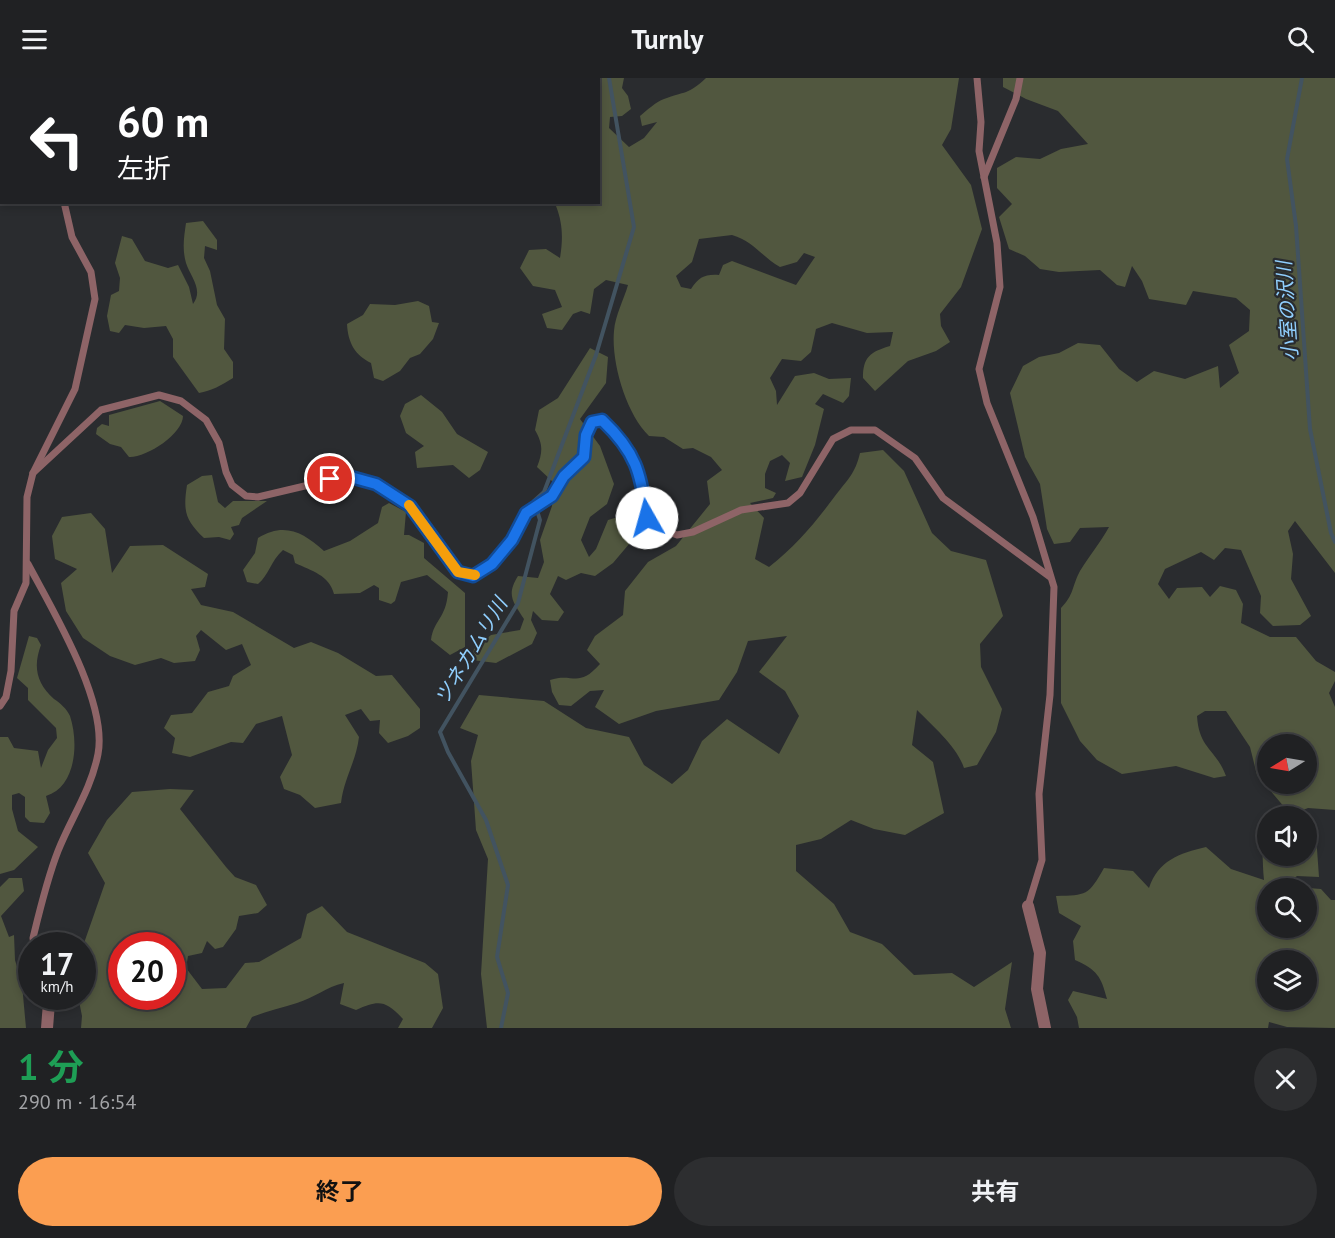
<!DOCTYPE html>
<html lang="ja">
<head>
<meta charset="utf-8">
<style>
	body { margin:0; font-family:"PT Sans","Noto Sans JP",sans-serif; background:#2d2e30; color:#f1f3f6; height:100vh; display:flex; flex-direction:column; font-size:22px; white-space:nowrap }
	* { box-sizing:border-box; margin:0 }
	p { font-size:20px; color:#a2a3a6 }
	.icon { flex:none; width:33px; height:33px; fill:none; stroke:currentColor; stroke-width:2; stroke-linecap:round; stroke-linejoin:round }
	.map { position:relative; height:950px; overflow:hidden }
	.details { display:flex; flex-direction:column; background:#202123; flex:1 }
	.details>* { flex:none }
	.top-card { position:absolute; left:0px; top:0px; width:600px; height:126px; box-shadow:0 3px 9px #0003,0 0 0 2px #3d3e41; background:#202124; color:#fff; overflow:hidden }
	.needle { width:39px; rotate:259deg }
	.buttons { position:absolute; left:1257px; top:656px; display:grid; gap:12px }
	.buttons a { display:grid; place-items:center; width:60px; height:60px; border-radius:50%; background:#202123; box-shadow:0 3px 9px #0003,0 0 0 2px #3d3e41; font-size:30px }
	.speed { position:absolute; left:18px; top:854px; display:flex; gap:12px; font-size:30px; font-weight:700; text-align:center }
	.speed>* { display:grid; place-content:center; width:78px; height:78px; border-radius:50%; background:#202123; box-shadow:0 3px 9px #0003,0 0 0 2px #3d3e41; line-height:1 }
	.speed small { font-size:15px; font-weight:400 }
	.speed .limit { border:9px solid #d22; background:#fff; color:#111 }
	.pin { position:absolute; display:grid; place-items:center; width:51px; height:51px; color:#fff; margin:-26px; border:3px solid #fff; border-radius:50%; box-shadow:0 2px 6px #0007 }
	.me { position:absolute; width:66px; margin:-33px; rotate:353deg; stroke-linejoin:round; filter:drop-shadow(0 0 4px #0008) }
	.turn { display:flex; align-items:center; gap:21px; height:126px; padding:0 18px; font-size:27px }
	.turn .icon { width:78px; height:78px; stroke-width:2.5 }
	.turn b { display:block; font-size:42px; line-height:51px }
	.round { display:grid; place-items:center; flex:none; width:63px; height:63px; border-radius:32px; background:#2d2e30 }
	.summary { display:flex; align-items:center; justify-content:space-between; height:102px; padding:0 18px }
	h1 { font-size:36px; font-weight:700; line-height:45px; color:#1e9e55 }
	.primary-button { display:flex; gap:12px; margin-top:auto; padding:12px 18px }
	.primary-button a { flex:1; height:69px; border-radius:36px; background:#fb9e51; color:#111; font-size:24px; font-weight:700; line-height:69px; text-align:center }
	.primary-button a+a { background:#2d2e30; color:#f1f3f6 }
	header { display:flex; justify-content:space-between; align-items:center; height:78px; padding:0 18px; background:#202123; font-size:27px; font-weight:700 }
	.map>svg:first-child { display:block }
</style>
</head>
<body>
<header><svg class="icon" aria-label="menu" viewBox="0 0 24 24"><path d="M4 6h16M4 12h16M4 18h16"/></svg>Turnly<svg class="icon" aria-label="search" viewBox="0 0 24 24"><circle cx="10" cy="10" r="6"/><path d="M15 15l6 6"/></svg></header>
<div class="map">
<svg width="1335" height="950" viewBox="0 0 1335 950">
	<rect width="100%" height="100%" fill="#2a2c2f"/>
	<g fill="#51573f" fill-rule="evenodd">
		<path d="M237,0h185l1,1h-190z"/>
		<path d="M439,0h185l-2,10 6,8 3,13 -9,7 -12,1 -1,11 20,19 15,-9 13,-16 -15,4 -2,-10c7,-6 16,-14 24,-17 21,-8 24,-4 42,-21h253l-8,51 -9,16 29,40 11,44 -21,58 -21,27 1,12 9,16 -14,9 -28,10 -33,30 -12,-13c0,-21 7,-26 27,-32l3,-14 -26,1 -35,-10 -16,6 -5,23 -10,9 -19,-2 -12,19 6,13 1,14 18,-29 19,-3 15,6 22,-1 -2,18 -6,7 -20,-9 -8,10 9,5 -9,36 -13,32 -17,4 5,-18 -8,-8 -12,6 -5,13v14l11,5 -3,5 -23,5 14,15 -9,41 14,8c27,-21 46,-44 66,-71 13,-17 20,-22 25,-43l23,-3 21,21 28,62 19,18 35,9 17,56 -23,28 1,23 21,42 -6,23 -19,33 -13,3c-7,-21 -30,-41 -47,-58l-5,35 21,17 11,51 -39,22 -31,-6 -23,-9 -30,19 -25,6v26l38,33 16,28 32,12 32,31 38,-2 22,14 38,-25 -7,47 6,19h-524l-6,-54 7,-115 -12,-29 -5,-69 7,-26 -18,-7 19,-33 65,6 42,27 43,9 15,28 28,19 16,-14 14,-29 25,-22 52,35 20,-38 -14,-25 -26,-19 28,-36 -39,5 -11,31 -18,28 -63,11 -37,13 -24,-17 9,-17 -14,1 -19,15 -12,-1 -7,-13 -2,-12c23,-8 28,9 50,-16l-13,-14 8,-14 28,-21 2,-24 23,-29 28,-16 34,-42 -3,-23 15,-11 -11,-13 -18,-9 -10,1 -19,-12 -15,-1c-23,-22 -38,-74 -35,-105 1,-15 10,-32 14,-46l-22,-5 -12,9 -4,25 -9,-3 -8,3 -11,16 -15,-2 -5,-14 20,-7 -7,-17 -22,-4 -13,-18 9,-18 17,-1 14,9c3,-19 3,-34 -4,-52l-14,-3 56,-1v-122zM732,157c21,6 29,21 48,32l17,-5 7,-9 11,4 -19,28 -64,-24 -9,4 -4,10c-14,-1 -20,2 -28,14l-10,-2 -5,-11 16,-14 7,-23z"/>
		<path d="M1003,0h332v495l-40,-52 -7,10 5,23 -2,25 20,37 -11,9 -27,1 -13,-13 1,-17 -20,-46 -16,-2 -11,12 -13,-8 -36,17 -7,15 11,15 8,-11 25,-1 8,10 10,-11 16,4 7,14 -2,19 29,14h26l20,24 19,11v9l-6,12 6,14v103l-27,-2 -17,7 -34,-40 -7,-28 -24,-36h-21l-8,5c2,33 19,33 29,60l-12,2 -38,-12 -54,8 -25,-14 -17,-19 -19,-38v-95c13,-13 11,-22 19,-37 9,-15 21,-29 29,-44l-29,1 -10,14 -16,2 -7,-15 -7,-45 -15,-27 -15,-64 13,-27 16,-9 20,-4 19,-10 22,2 19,24 18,13 17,-11 31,8 33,-13 2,22 19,-15 -10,-28 20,-14 1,-21 -14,-12 -43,-7 -7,14 -37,-6 -7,-18 -10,-15 -7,21 -8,-2 -17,-15 -41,2 -19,-3 -15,-13 -16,-7 -10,-32 13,-13 -15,-16v-20l19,-11 24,2 21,-10 27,-5 -30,-33 -32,-12 -23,-12zM1268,666h38v39h-38z"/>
		<path d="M203,143l14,19v10l-12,-4 -1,12 6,13 7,34 8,14 -1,30 9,13v16c-11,7 -22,13 -34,15l-26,-36v-18l-7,-13 -22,2 -19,-3 -6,8 -9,-2 -3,-15 4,-21 8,-4 1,-13 -5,-15 7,-27 10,3 13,22 23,7 10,-3 11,22 4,17c11,-14 -3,-28 -7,-41 -4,-14 -2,-26 0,-40z"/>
		<path d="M418,223l11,5 3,16 7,1 -6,16 -13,15 -10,4 -10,13 -17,10 -9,-3 -3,-15c-16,-8 -23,-20 -24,-39l16,-9 7,-11 25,1z"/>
		<path d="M590,270l18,9 -2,26 -26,36 20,27 14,38 -7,20 -17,13 -9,23 8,17 7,-8 12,-29 17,-5 10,22 -22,26 -18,13 -14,-3 -15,7 -8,-4 -8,18 14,18 -6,9 -16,-1 -9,-9 -2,9 6,13 -5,11 -36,19 -24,-3 2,-11 17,-14 29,-5 4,-11c-11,-17 -18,-24 -6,-43l20,2 6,-16 -4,-22 12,-34 1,-24 -16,-15c6,-15 6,-23 -2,-37l4,-20 19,-12z"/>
		<path d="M421,317l21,17 15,22 31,18 -8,18 -11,8 -16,-13 -36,3 -2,-16 9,-6 -18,-13 -6,-17 5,-12z"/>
		<path d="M160,323l23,15c0,18 -37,42 -54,41l-8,-10 -11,-3 -14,-10 1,-6 5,-4 7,2v-11z"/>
		<path d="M212,397l6,27 7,6 8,-7h34l-25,17 -3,7 -8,2 3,7 -4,6 -11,-3 -15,1c-19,-18 -21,-27 -17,-53l15,-9z"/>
		<path d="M389,425l17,9 -2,23h5l15,8v15l41,35v54l-15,8 -19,-15c3,-21 15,-21 17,-48l-21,-17 -26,7 -6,19 -4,3 -12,-4v-12l-5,-3 -14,8 -26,1c-5,-19 -22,-23 -39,-31l-2,-8 -10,-5c-13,12 -14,25 -25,34l-11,-2 -4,-12 12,-17 3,-15c26,-16 45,-6 66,13l26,-10 28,-18 4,-16z"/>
		<path d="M91,435l14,16 7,44 18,-27 33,-1 45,29 -3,13 -14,2 10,16 32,7 61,36 17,-6 27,11 38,23 16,-1 28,34v19l-12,8 -20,7 -9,-10 1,-13 -10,1 -9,-12 -16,6 14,22c-3,25 -15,41 -18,66l-26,5 -15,-13 -16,-6 -4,-12 12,-22 -10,-39 -26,8 -13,19 -12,-1 -41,15 -18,-4 3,-15 -11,-10 7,-13 21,-2 16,-21 21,-6 4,-10 18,-11 -9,-21 -16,6 -25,-20 -5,6 4,14 -5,11 -21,2 -13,-5 -26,7 -25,-9 -27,-18 -17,-27 -5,-28 16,-14 -22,-10 -3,-23 10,-19z"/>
		<path d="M29,558l8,2 4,7c-8,21 -5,38 13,54 6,4 13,10 16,17 9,27 6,71 -24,80l4,17 -6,10 -14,-1 -5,-5v-20l-6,-4 -7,2v14l6,22 20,16 -24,23 -14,4v-137h8l6,11 24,3 3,17 7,-18 9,-12 -1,-10 -28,-28v-12l-11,-10z"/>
		<path d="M170,711l24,1 -14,19 46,58 9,10 21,8 11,20 -9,8 -19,3 -3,13 -13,18 -8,2 -8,-8 -5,12 -14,3 -2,12 16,21 24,-1 19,-25 14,-1 42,-24 6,-24 15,-8 25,26 78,31 13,11 5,34 -11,20h-34l5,-9c-18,-19 -24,-19 -47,-9l-16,-6 4,-21c-18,4 -30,15 -47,20 -15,5 -30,8 -45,14l-6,11h-165l1,-12 -4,-20h4l1,-50 22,-63 -17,-30 19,-33 25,-28zM122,867h50v51h-50z"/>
		<path d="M1267,746l1,31h38l1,-27 9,7 3,42 -22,-1 -14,10 38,3 10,11h4v128l-48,-1 -18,-5 -1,6h-189l-2,-11 -9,-17 5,-9 34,8c-6,-23 -10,-29 -32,-39l-2,-19 8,-15 -22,-13 -3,-17c31,-1 32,0 48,-28l29,3 16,17c9,-27 30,-35 57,-41l25,22 33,11c-2,-19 0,-33 -6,-52zM1268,810h38v39h-38zM1268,882h38v39h-38z"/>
		<path d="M9,800h13l2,13 -23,25 8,21 5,-2 1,25 7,24 4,44h-26v-141z"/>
	</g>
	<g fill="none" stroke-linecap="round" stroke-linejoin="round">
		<g stroke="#425360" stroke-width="4">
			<path d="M1302,0l-15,81 9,67 14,203 21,104 4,9"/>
			<path d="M501,950l7,-35 -11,-36 11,-72 -22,-65 -38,-68 -8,-20 78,-129 22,-83 -6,-19 10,-9 52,-137 38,-128 -25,-149"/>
		</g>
		<g stroke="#8e6467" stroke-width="7">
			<path d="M25,0l1,2"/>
			<path d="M977,0l4,44 -2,29 18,92 3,44 -21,82 8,34 46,114 21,70 -4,108 -11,99 3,66 -14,46"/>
			<path d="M984,99l32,-78 4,-21"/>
			<path d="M33,395l68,-63 58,-15 22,6 25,19 13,23 7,29 6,13 14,11 12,1 89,-21 29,8 34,22 48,66 15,4 19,-12 20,-24 14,-27 26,-17 12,-20 20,-19 2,-22 6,-13 10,-2 30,35 10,23 5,40 8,9 22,8 16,-3 48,-22 47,-7 12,-10 33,-54 18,-9h24l40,28 28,40 107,79"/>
			<path d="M28,486c25,47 80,138 70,190 -7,36 -27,64 -40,97 -11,28 -18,58 -25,87l1,7"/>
			<path d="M0,628l6,-9 5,-26 3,-60 12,-28 1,-86 6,-24 42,-84 20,-90 -4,-27 -19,-35 -8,-35"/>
		</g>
		<g stroke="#8e6467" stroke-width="12">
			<path d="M1028,828l12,47 -3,36 8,39"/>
			<path d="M46,918l3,7 -2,25"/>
		</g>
	</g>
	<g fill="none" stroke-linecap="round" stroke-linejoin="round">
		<g stroke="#114b97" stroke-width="15">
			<path id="route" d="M330,401l17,-3 29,8 34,22 48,66 15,4 19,-12 20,-24 14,-27 26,-17 12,-20 20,-19 2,-22 6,-13 10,-2c34,32 39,53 45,98"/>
		</g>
		<use href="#route" stroke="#1a73e8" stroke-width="10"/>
		<path stroke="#f59e0b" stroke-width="10" d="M409,427l49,67 17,3"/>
	</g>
	<g text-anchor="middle" stroke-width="4.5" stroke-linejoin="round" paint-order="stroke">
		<g font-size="20" font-style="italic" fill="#90cffe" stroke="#2a2c2f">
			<text transform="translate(1287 233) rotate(-94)" y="7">小室の沢川</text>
			<text transform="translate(471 573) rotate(-59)" y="7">ツネカムリ川</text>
		</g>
	</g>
</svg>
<div class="buttons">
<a><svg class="needle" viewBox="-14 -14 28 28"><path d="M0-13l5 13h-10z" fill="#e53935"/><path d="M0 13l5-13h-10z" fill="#a2a3a6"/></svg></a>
<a><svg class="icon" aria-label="sound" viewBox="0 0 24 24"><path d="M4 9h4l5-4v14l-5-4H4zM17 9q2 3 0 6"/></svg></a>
<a><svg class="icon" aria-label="search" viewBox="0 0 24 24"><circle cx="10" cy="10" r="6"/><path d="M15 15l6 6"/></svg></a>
<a><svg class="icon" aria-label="layers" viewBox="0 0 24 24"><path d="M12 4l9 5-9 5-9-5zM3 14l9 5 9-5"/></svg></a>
</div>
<div class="speed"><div>17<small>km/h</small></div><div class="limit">20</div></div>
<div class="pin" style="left:330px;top:401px;background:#d93025"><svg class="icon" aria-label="arrive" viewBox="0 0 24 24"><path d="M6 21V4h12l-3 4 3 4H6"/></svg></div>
<svg class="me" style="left:647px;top:440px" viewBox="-20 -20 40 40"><circle r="19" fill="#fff"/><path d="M0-13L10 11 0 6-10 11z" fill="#1a73e8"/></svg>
<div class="top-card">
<div class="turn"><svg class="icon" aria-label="left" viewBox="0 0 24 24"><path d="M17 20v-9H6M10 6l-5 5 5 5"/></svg><div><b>60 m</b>左折</div></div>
</div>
</div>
<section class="details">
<div class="summary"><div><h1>1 分</h1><p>290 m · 16:54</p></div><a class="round"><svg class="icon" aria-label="close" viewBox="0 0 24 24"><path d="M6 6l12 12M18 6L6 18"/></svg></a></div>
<div class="primary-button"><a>終了</a><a>共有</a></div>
</section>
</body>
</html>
